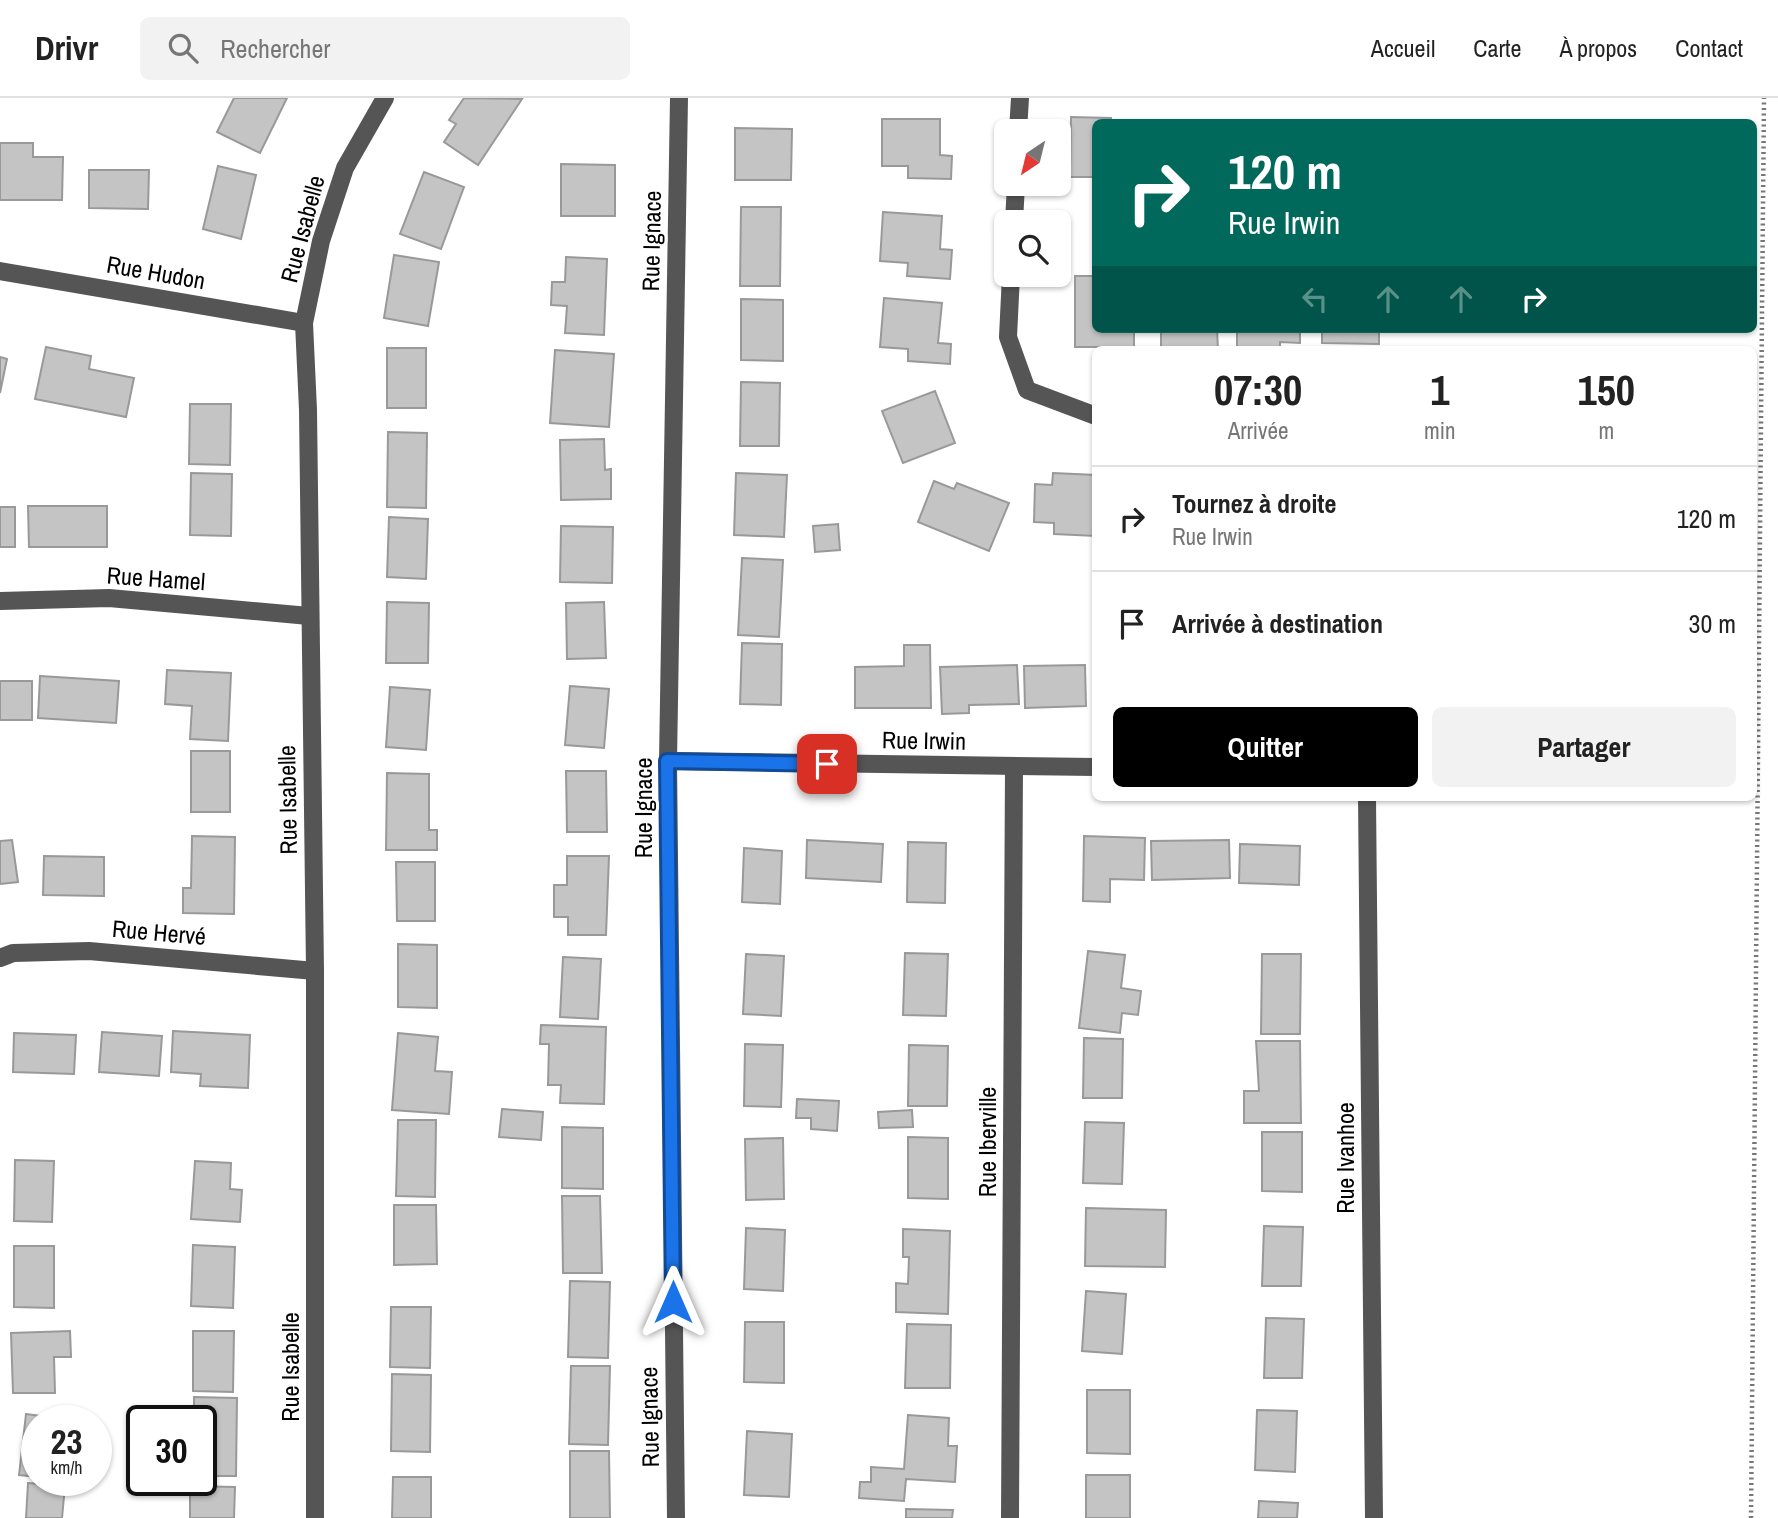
<!DOCTYPE html>
<html lang="fr">
<head>
<meta charset="utf-8">
<style>
	body { margin:0; font-family:"Archivo Narrow",sans-serif; background:#f2f2f2; color:#222; height:100vh; display:flex; flex-direction:column; font-size:26px; white-space:nowrap }
	* { box-sizing:border-box; margin:0 }
	p { font-size:23px; color:#767676 }
	.icon { flex:none; width:38px; height:38px; fill:none; stroke:currentColor; stroke-width:2; stroke-linecap:round; stroke-linejoin:round }
	.map { position:relative; flex:1; overflow:hidden }
	.sheet { position:absolute; left:1092px; top:248px; width:665px; height:455px; display:flex; flex-direction:column; background:#fff; border-radius:10px; box-shadow:0 2px 5px #0004 }
	.sheet>* { flex:none }
	.banner { position:absolute; left:1092px; top:21px; width:665px; height:214px; border-radius:10px; box-shadow:0 2px 5px #0004; background:#00695c; color:#fff; overflow:hidden }
	.needle { width:46px; rotate:215deg }
	.tools { position:absolute; left:994px; top:21px; display:grid; gap:14px }
	.tools a { display:grid; place-items:center; width:77px; height:77px; border-radius:10px; background:#fff; box-shadow:0 2px 5px #0004; font-size:35px }
	.speed { position:absolute; left:21px; top:1307px; display:flex; gap:14px; font-size:35px; font-weight:700; text-align:center }
	.speed>* { display:grid; place-content:center; width:91px; height:91px; border-radius:50%; background:#fff; box-shadow:0 2px 5px #0004; line-height:1 }
	.speed small { font-size:18px; font-weight:400 }
	.speed .limit { border:4px solid #111; border-radius:10px; background:#fff; color:#111 }
	.pin { position:absolute; display:grid; place-items:center; width:60px; height:60px; color:#fff; margin:-30px; border-radius:14px; box-shadow:0 4px 10px #0006 }
	.me { position:absolute; width:77px; margin:-38px; rotate:0deg; stroke-linejoin:round; filter:drop-shadow(0 0 5px #0008) }
	.turn { display:flex; align-items:center; gap:24px; height:147px; padding:0 21px; font-size:32px }
	.turn .icon { width:91px; height:91px; stroke-width:2.5 }
	.turn b { display:block; font-size:49px; line-height:60px }
	.lanes { display:flex; align-items:center; height:66px; padding:0 21px; background:#0003; justify-content:center; gap:35px; direction:ltr }
	.lanes .off { opacity:.35 }
	.eta { display:flex; justify-content:space-evenly; align-items:center; height:119px; text-align:center }
	.eta b { font-size:42px; font-weight:800; line-height:49px }
	.cta { display:flex; gap:14px; margin-top:auto; padding:14px 21px }
	.cta a { flex:1; height:80px; border-radius:10px; background:#000; color:#fff; font-size:28px; font-weight:800; line-height:80px; text-align:center }
	.cta a+a { background:#f2f2f2; color:#222 }
	ul { padding:0; list-style:none }
	li { display:flex; align-items:center; gap:21px; height:105px; padding:0 21px; border-top:2px solid #e0e0e0 }
	li div { flex:1 }
	li b { display:block; font-size:26px }
	li em { font-style:normal }
	header { display:flex; align-items:center; gap:42px; box-sizing:border-box; height:98px; padding:0 35px; background:#fff; border-bottom:2px solid #e0e0e0 }
	header strong { font-size:33px }
	nav { display:flex; gap:38px; margin-inline-start:auto; font-size:24px }
	.search { width:490px; height:63px; background:#f2f2f2; display:flex; align-items:center; gap:18px; box-sizing:border-box; padding:0 24px; border-radius:10px; color:#767676; font-size:26px }
	.map>svg:first-child { display:block }
</style>
</head>
<body>
<header>
<strong>Drivr</strong>
<div class="search"><svg class="icon" aria-label="search" viewBox="0 0 24 24"><circle cx="10" cy="10" r="6"/><path d="M15 15l6 6"/></svg>Rechercher</div>
<nav><a>Accueil</a><a>Carte</a><a>À propos</a><a>Contact</a></nav>
</header>
<div class="map">
<svg width="1778" height="1420" viewBox="0 0 1778 1420">
	<rect width="100%" height="100%" fill="#fff"/>
	<g fill="#c4c4c4" stroke="#999" stroke-width="2">
		<path d="M234,0h53l-27,55 -43,-21z"/>
		<path d="M464,0l58,1 -44,66 -34,-23 12,-18 -7,-4z"/>
		<path d="M1071,19l40,1v4h-15v55h-26z"/>
		<path d="M882,21h58v36l12,1 -1,23 -43,-1v-12h-26z"/>
		<path d="M735,30l57,1 -1,51h-56z"/>
		<path d="M0,45h33v14h30l-1,43h-62z"/>
		<path d="M561,66l54,1v51h-54z"/>
		<path d="M218,68l38,9 -15,64 -38,-10z"/>
		<path d="M89,72h60l-1,39 -59,-1z"/>
		<path d="M424,74l40,15 -23,62 -41,-15z"/>
		<path d="M741,109h40l-1,79h-40z"/>
		<path d="M883,114l59,4 -2,33 12,1 -2,29 -43,-3 1,-13 -28,-2z"/>
		<path d="M394,157l45,7 -11,64 -44,-8z"/>
		<path d="M566,159l41,2 -3,76 -39,-2 2,-27 -16,-1 1,-23h13z"/>
		<path d="M1075,178h21v53h38v18h-59z"/>
		<path d="M884,200l58,5 -4,40 13,1 -1,20 -42,-3v-12l-28,-2z"/>
		<path d="M741,201l42,1v61l-42,-1z"/>
		<path d="M1161,231h56l1,21h-57z"/>
		<path d="M1237,231h63v14l-20,-1v8h-43z"/>
		<path d="M1322,231h57v15l-57,-1z"/>
		<path d="M46,249l45,9 -2,13 45,9 -8,39 -91,-18z"/>
		<rect x="387" y="250" width="39" height="60"/>
		<path d="M555,252l59,4 -5,73 -59,-4z"/>
		<path d="M0,259l7,2 -7,34z"/>
		<path d="M741,284l39,1 -1,63h-39z"/>
		<path d="M935,293l20,52 -52,20 -21,-52z"/>
		<path d="M190,306h41l-1,61 -41,-1z"/>
		<path d="M388,334l39,1 -1,75 -39,-1z"/>
		<path d="M604,341l1,31 6,-1v30l-50,1 -1,-60z"/>
		<path d="M191,375l41,1 -1,62 -41,-1z"/>
		<path d="M736,375l51,2 -3,62 -50,-2z"/>
		<path d="M1053,375l43,2v61l-42,-2v-11l-20,-1 1,-38 17,1z"/>
		<path d="M934,383l20,8 3,-6 52,20 -20,48 -71,-29z"/>
		<path d="M28,408h79v41h-78z"/>
		<rect x="0" y="409" width="15" height="40"/>
		<path d="M389,419l39,2 -2,60 -39,-2z"/>
		<path d="M838,426l2,26 -25,2 -2,-26z"/>
		<path d="M561,428l52,1 -1,56 -52,-1z"/>
		<path d="M742,460l41,2 -4,77 -41,-2z"/>
		<path d="M387,504l42,1 -1,60h-42z"/>
		<path d="M604,504l2,56 -39,1 -1,-56z"/>
		<path d="M742,545l40,1 -1,61 -41,-1z"/>
		<path d="M904,547h26l1,63h-76v-41l49,-1z"/>
		<path d="M1017,567l2,39 -50,1v8l-27,1 -2,-47z"/>
		<path d="M1085,567l1,41 -61,2 -1,-42z"/>
		<path d="M167,572l64,3 -3,68 -38,-2 2,-33 -27,-2z"/>
		<path d="M40,578l79,5 -3,42 -78,-5z"/>
		<rect x="0" y="583" width="32" height="39"/>
		<path d="M570,588l39,3 -5,59 -39,-3z"/>
		<path d="M390,589l40,3 -4,60 -40,-3z"/>
		<rect x="191" y="653" width="39" height="61"/>
		<path d="M566,673h40l1,61h-40z"/>
		<path d="M387,675l42,1v56h8v20h-51z"/>
		<path d="M192,738l43,1 -1,77 -51,-1v-25h8z"/>
		<path d="M1084,738l61,2 -1,42 -34,-1v23l-27,-1z"/>
		<path d="M12,742l6,42 -18,2v-43z"/>
		<path d="M807,742l76,4 -2,38 -75,-4z"/>
		<path d="M1229,742l1,38 -78,2 -1,-39z"/>
		<path d="M908,744l38,1 -1,60 -38,-1z"/>
		<path d="M1240,746l60,2 -1,39 -60,-2z"/>
		<path d="M744,750l38,3 -2,53 -38,-2z"/>
		<path d="M44,758l60,1v39l-61,-1z"/>
		<path d="M567,758h42l-3,79h-38v-18h-14v-32h13z"/>
		<path d="M396,764h39v59h-38z"/>
		<path d="M398,846l39,1v63l-39,-1z"/>
		<path d="M1088,853l37,4 -4,33 20,3 -3,24 -16,-2 -2,20 -41,-5z"/>
		<path d="M905,855l43,1 -2,62 -43,-1z"/>
		<path d="M746,856l38,2 -3,60 -38,-2z"/>
		<path d="M1262,856h39l-1,80h-39z"/>
		<path d="M563,859l38,2 -3,60 -38,-2z"/>
		<path d="M541,927l65,2 -2,77 -44,-1 1,-18h-13l1,-41h-9z"/>
		<path d="M173,933l77,4 -2,53 -48,-2 1,-12 -30,-2z"/>
		<path d="M102,934l60,4 -3,40 -60,-4z"/>
		<path d="M14,935l62,2 -2,39 -61,-2z"/>
		<path d="M398,935l40,4 -3,34 17,1 -3,42 -57,-4z"/>
		<path d="M1084,940l39,1 -1,59h-39z"/>
		<path d="M1256,943h44l1,82h-57v-32h15z"/>
		<path d="M745,946l38,1 -2,62 -37,-1z"/>
		<path d="M909,947l39,1 -1,60h-39z"/>
		<path d="M797,1001l42,2 -2,30 -26,-2v-11h-15z"/>
		<path d="M502,1011l41,3 -2,28 -42,-3z"/>
		<path d="M912,1012l1,17 -34,1 -1,-16z"/>
		<path d="M398,1022h38l-1,77 -39,-1z"/>
		<path d="M1085,1024l39,1 -2,61 -39,-1z"/>
		<path d="M562,1029l41,1v61l-41,-1z"/>
		<path d="M1262,1034h40v60l-40,-1z"/>
		<path d="M908,1039l40,1v61l-40,-1z"/>
		<path d="M783,1040l1,61 -38,1 -1,-61z"/>
		<path d="M15,1062l39,1 -2,61 -38,-1z"/>
		<path d="M195,1063l36,2 -1,26 12,1 -2,32 -49,-3z"/>
		<path d="M562,1098h38l2,77h-39z"/>
		<path d="M394,1107h42l1,59 -43,1z"/>
		<path d="M1086,1110l80,2 -1,57 -80,-1z"/>
		<path d="M1264,1128l39,1 -2,59h-39z"/>
		<path d="M746,1130l39,2 -2,61 -39,-2z"/>
		<path d="M903,1131l47,2 -2,83 -52,-2v-29l12,1 1,-27h-6z"/>
		<path d="M193,1147l42,2 -2,61 -42,-2z"/>
		<path d="M14,1148h40v62l-40,-1z"/>
		<path d="M570,1183l40,1 -2,76 -40,-1z"/>
		<path d="M1086,1193l40,3 -4,60 -40,-3z"/>
		<path d="M391,1209h40l-1,61 -40,-1z"/>
		<path d="M1266,1220l38,1 -2,59h-38z"/>
		<path d="M745,1224h39v61l-40,-1z"/>
		<path d="M907,1226l44,1 -1,63h-45z"/>
		<path d="M70,1233l1,26h-17l1,36h-42l-2,-60z"/>
		<path d="M193,1233h41l-1,61 -40,-1z"/>
		<path d="M571,1268h39l-2,79 -39,-1z"/>
		<path d="M392,1276l39,1 -1,77 -39,-1z"/>
		<path d="M1087,1292h43v64l-43,-1z"/>
		<path d="M194,1299l43,1 -1,78h-35v-55h-7z"/>
		<path d="M1257,1312l40,1 -2,61 -40,-2z"/>
		<path d="M26,1316l38,5v2h-27v56l-18,-2z"/>
		<path d="M908,1317l41,3 -1,28h9l-2,36 -49,-3 -2,22 -45,-3 1,-16h11v-15l33,2z"/>
		<path d="M747,1333l45,3 -3,63 -45,-2z"/>
		<path d="M570,1353h39l1,67h-40z"/>
		<rect x="1086" y="1377" width="44" height="43"/>
		<path d="M393,1379h38v41h-39z"/>
		<path d="M28,1385l37,3 -3,32h-36z"/>
		<path d="M190,1388l45,1 -1,31h-44z"/>
		<path d="M1259,1403l39,2 -1,15h-39z"/>
		<path d="M906,1411l47,1 -1,8h-46z"/>
	</g>
	<g fill="none" stroke-linecap="round" stroke-linejoin="round">
		<path stroke="#777" stroke-width="4.5" stroke-dasharray="2 3.5" stroke-linecap="butt" d="M1751,1420l13,-1420"/>
		<g stroke="#555" stroke-width="18">
			<path d="M1018,33l2,-33"/>
			<path d="M1014,124l2,-38"/>
			<path d="M0,173l304,52"/>
			<path d="M1011,177l-3,62 19,53 69,26"/>
			<path d="M0,503l109,-3 200,18"/>
			<path d="M668,663l428,6"/>
			<path d="M1367,700l7,720"/>
			<path d="M0,860l13,-5 76,-2 226,20"/>
			<path d="M315,1420v-547l-7,-561 -4,-87 17,-82 24,-73 40,-70"/>
			<path d="M676,1420l-8,-757 11,-663"/>
			<path d="M1010,1420l4,-751"/>
		</g>
	</g>
	<g fill="none" stroke-linecap="round" stroke-linejoin="round">
		<g stroke="#114b97" stroke-width="18">
			<path id="route" d="M673,1204l-6,-541 160,3"/>
		</g>
		<use href="#route" stroke="#1a73e8" stroke-width="12"/>
	</g>
	<g text-anchor="middle" stroke-width="6" stroke-linejoin="round" paint-order="stroke">
		<g font-size="24" fill="#000" stroke="#fff">
			<text transform="translate(303 131) rotate(-75)" y="8">Rue Isabelle</text>
			<text transform="translate(652 143) rotate(-89)" y="8">Rue Ignace</text>
			<text transform="translate(156 175) rotate(10)" y="8">Rue Hudon</text>
			<text transform="translate(156 481) rotate(4)" y="8">Rue Hamel</text>
			<text transform="translate(924 643) rotate(1)" y="8">Rue Irwin</text>
			<text transform="translate(288 702) rotate(-91)" y="8">Rue Isabelle</text>
			<text transform="translate(644 710) rotate(-90)" y="8">Rue Ignace</text>
			<text transform="translate(159 835) rotate(5)" y="8">Rue Hervé</text>
			<text transform="translate(988 1044) rotate(-90)" y="8">Rue Iberville</text>
			<text transform="translate(1346 1060) rotate(-90)" y="8">Rue Ivanhoe</text>
			<text transform="translate(291 1269) rotate(-90)" y="8">Rue Isabelle</text>
			<text transform="translate(650 1319) rotate(-91)" y="8">Rue Ignace</text>
		</g>
	</g>
</svg>
<div class="tools">
<a><svg class="needle" viewBox="-14 -14 28 28"><path d="M0-13l5 13h-10z" fill="#e53935"/><path d="M0 13l5-13h-10z" fill="#767676"/></svg></a>
<a><svg class="icon" aria-label="search" viewBox="0 0 24 24"><circle cx="10" cy="10" r="6"/><path d="M15 15l6 6"/></svg></a>
</div>
<div class="speed"><div>23<small>km/h</small></div><div class="limit">30</div></div>
<div class="pin" style="left:827px;top:666px;background:#d93025"><svg class="icon" aria-label="arrive" viewBox="0 0 24 24"><path d="M6 21V4h12l-3 4 3 4H6"/></svg></div>
<svg class="me" style="left:673px;top:1204px" viewBox="-20 -20 40 40"><path d="M0-17L14 15 0 8-14 15z" fill="#1a73e8" stroke="#fff" stroke-width="4"/></svg>
<div class="banner">
<div class="turn"><svg class="icon" aria-label="right" viewBox="0 0 24 24"><path d="M7 20v-9h11M14 6l5 5-5 5"/></svg><div><b>120 m</b>Rue Irwin</div></div>
<div class="lanes"><svg class="icon off" aria-label="left" viewBox="0 0 24 24"><path d="M17 20v-9H6M10 6l-5 5 5 5"/></svg><svg class="icon off" aria-label="ahead" viewBox="0 0 24 24"><path d="M12 20V5M6 11l6-6 6 6"/></svg><svg class="icon off" aria-label="ahead" viewBox="0 0 24 24"><path d="M12 20V5M6 11l6-6 6 6"/></svg><svg class="icon" aria-label="right" viewBox="0 0 24 24"><path d="M7 20v-9h11M14 6l5 5-5 5"/></svg></div>
</div>
<section class="sheet">
<div class="eta">
<div><b>07:30</b><p>Arrivée</p></div>
<div><b>1</b><p>min</p></div>
<div><b>150</b><p>m</p></div>
</div>
<ul>
<li><svg class="icon" aria-label="right" viewBox="0 0 24 24"><path d="M7 20v-9h11M14 6l5 5-5 5"/></svg><div><b>Tournez à droite</b><p>Rue Irwin</p></div><em>120 m</em></li>
<li><svg class="icon" aria-label="arrive" viewBox="0 0 24 24"><path d="M6 21V4h12l-3 4 3 4H6"/></svg><div><b>Arrivée à destination</b></div><em>30 m</em></li>
</ul>
<div class="cta"><a>Quitter</a><a>Partager</a></div>
</section>
</div>
</body>
</html>
